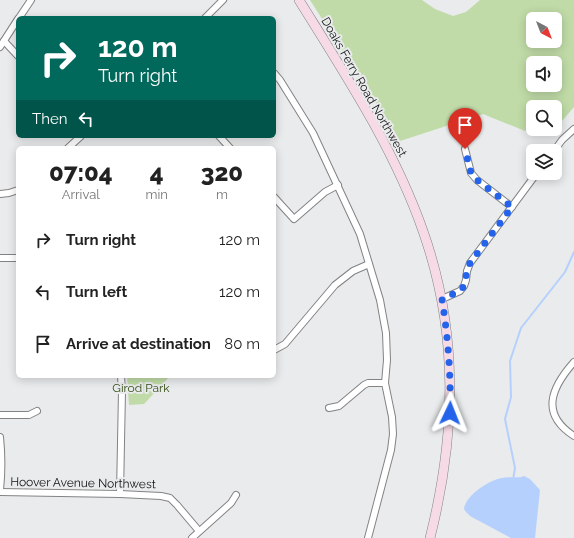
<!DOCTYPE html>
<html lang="en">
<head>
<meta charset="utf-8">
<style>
	body { margin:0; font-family:Raleway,sans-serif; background:#f2f2f2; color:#222; height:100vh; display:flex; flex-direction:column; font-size:15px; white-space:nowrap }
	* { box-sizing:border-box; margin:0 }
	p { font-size:13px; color:#767676 }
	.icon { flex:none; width:22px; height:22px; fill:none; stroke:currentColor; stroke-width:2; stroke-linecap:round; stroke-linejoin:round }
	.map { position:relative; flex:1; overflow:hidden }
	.drawer { position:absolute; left:16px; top:146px; width:260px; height:232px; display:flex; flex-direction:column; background:#fff; border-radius:6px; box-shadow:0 2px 10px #0003 }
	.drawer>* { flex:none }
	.banner { position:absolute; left:16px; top:16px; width:260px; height:122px; border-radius:6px; box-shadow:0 2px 10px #0003; background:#00695c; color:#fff; overflow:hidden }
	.needle { width:26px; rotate:138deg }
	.controls { position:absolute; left:526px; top:12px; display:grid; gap:8px }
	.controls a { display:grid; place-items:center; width:36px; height:36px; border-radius:6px; background:#fff; box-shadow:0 2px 10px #0003; font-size:20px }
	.pin { position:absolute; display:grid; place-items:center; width:34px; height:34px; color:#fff; margin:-41px -17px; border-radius:50% 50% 50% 0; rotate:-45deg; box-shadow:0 0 4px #0007 }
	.pin .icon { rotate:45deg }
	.me { position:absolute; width:44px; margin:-22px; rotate:2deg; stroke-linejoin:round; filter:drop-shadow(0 0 3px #0008) }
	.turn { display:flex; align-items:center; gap:14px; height:84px; padding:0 16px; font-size:18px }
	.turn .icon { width:52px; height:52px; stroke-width:2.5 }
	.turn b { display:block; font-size:28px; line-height:34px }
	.then { display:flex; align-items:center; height:38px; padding:0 16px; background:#0003; gap:8px; font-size:15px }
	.eta { display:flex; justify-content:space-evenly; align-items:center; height:68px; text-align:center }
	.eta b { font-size:24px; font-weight:800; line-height:28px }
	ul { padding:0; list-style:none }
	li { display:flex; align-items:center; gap:12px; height:52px; padding:0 16px }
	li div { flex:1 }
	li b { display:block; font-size:15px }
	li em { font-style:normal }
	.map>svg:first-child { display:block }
</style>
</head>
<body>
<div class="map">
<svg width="574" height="538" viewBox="0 0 574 538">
	<rect width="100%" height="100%" fill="#e9ebec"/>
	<g fill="#c0dba7" fill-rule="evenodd">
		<path d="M310,0h112l13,9 18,7 13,-4 14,-12h94v107l-12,14 -7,2v-16h-22v22l-8,2 -42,-17 -83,27zM533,19h22v22h-22zM533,63h22v22h-22z"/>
		<path d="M127,376h43l-26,28 -15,1z"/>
	</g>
	<path fill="#b6d0fd" d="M524,476l6,3 10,11 -5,48h-24l-41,-22 -4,-4 -2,-3c2,-14 25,-29 38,-31 8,-2 15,1 22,-2z"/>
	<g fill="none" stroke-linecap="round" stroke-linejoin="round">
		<path stroke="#b6d0fd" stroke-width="2" d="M513,480l2,-12 -10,-49 6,-22 -1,-36 11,-33 44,-56 9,-20"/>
		<g stroke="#828384" stroke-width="8">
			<g id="street">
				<path d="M19,18l12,-18"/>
				<path d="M205,18l18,-18"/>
				<path d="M4,41l14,15"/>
				<path d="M0,47l18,-28"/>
				<path d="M274,73l6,7 33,53 47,101 20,66 6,33 1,27 -2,23 7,34 1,17 -2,16 -23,88"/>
				<path d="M219,136l11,12"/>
				<path d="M68,148l13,-12"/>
				<path d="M465,149l6,24 6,7 35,27"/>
				<path d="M554,151l8,-11 12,-11"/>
				<path d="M0,194l9,-1 9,-3"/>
				<path d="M274,197l20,22 31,-27 13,-7"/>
				<path d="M0,258h18"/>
				<path d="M442,299l18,-8 4,-5 2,-6 1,-9 3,-8 67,-90"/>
				<path d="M274,350l11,-6 50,-59 18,-14 16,-7"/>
				<path d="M574,362c-23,26 -34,52 0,74"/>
				<path d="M329,408l10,-2 25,-21 4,-2h17"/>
				<path d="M0,415h29l8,-4"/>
				<path d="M0,437c2,19 2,34 0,53"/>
				<path d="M0,492l120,2 41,2 9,2 7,7 22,26"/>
				<path d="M120,494l2,-103 -1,-15"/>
				<path d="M192,538l39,-35 5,-8"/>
			</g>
		</g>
		<g stroke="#828384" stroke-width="10">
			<path id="secondary" d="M299,0c46,74 95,148 124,231 36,102 33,204 7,307"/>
		</g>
		<use href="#street" stroke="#fff" stroke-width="6"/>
		<use href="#secondary" stroke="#f6dae6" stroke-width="9"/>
	</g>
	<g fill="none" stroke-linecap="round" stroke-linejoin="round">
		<path stroke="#2563eb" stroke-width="7" stroke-dasharray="0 12.6" d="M450,413c1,-39 -2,-75 -8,-114l18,-8 4,-5 3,-15 3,-8 42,-56 -35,-27 -6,-7 -6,-24"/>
	</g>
	<g text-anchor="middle" stroke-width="4" stroke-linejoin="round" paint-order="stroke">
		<g font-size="12" fill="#121212" stroke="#e9ebec">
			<text transform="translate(364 87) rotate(60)" y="4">Doaks Ferry Road Northwest</text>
			<text transform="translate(83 483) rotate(1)" y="4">Hoover Avenue Northwest</text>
		</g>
		<g font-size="12" fill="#334c14" stroke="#e9ebec">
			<text x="141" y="392">Girod Park</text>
		</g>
	</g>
</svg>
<div class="controls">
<a><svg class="needle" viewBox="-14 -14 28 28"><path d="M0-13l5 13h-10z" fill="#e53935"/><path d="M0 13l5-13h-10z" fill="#767676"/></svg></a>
<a><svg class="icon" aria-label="sound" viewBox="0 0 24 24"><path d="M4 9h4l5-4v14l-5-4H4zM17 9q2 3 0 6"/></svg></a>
<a><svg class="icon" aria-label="search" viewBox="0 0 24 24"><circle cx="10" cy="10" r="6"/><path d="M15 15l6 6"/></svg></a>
<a><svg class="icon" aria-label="layers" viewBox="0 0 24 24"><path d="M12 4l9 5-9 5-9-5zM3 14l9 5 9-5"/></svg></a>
</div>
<div class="pin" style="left:465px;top:149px;background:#d93025"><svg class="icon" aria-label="arrive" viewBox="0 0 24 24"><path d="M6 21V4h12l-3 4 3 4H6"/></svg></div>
<svg class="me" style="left:450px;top:413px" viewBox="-20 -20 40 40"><path d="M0-17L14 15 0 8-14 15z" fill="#2563eb" stroke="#fff" stroke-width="4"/></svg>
<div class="banner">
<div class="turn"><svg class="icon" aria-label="right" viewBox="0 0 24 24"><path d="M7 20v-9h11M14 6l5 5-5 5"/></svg><div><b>120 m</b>Turn right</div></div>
<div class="then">Then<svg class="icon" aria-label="left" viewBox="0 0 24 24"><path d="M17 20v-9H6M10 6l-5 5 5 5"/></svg></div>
</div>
<section class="drawer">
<div class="eta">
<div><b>07:04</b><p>Arrival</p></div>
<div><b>4</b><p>min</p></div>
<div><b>320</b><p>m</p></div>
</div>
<ul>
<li><svg class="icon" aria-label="right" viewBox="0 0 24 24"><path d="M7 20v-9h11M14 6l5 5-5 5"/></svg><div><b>Turn right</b></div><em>120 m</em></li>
<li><svg class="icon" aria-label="left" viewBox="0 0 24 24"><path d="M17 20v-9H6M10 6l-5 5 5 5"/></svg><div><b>Turn left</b></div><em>120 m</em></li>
<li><svg class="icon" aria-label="arrive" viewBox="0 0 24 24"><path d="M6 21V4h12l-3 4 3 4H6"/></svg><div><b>Arrive at destination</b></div><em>80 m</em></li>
</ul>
</section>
</div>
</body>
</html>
